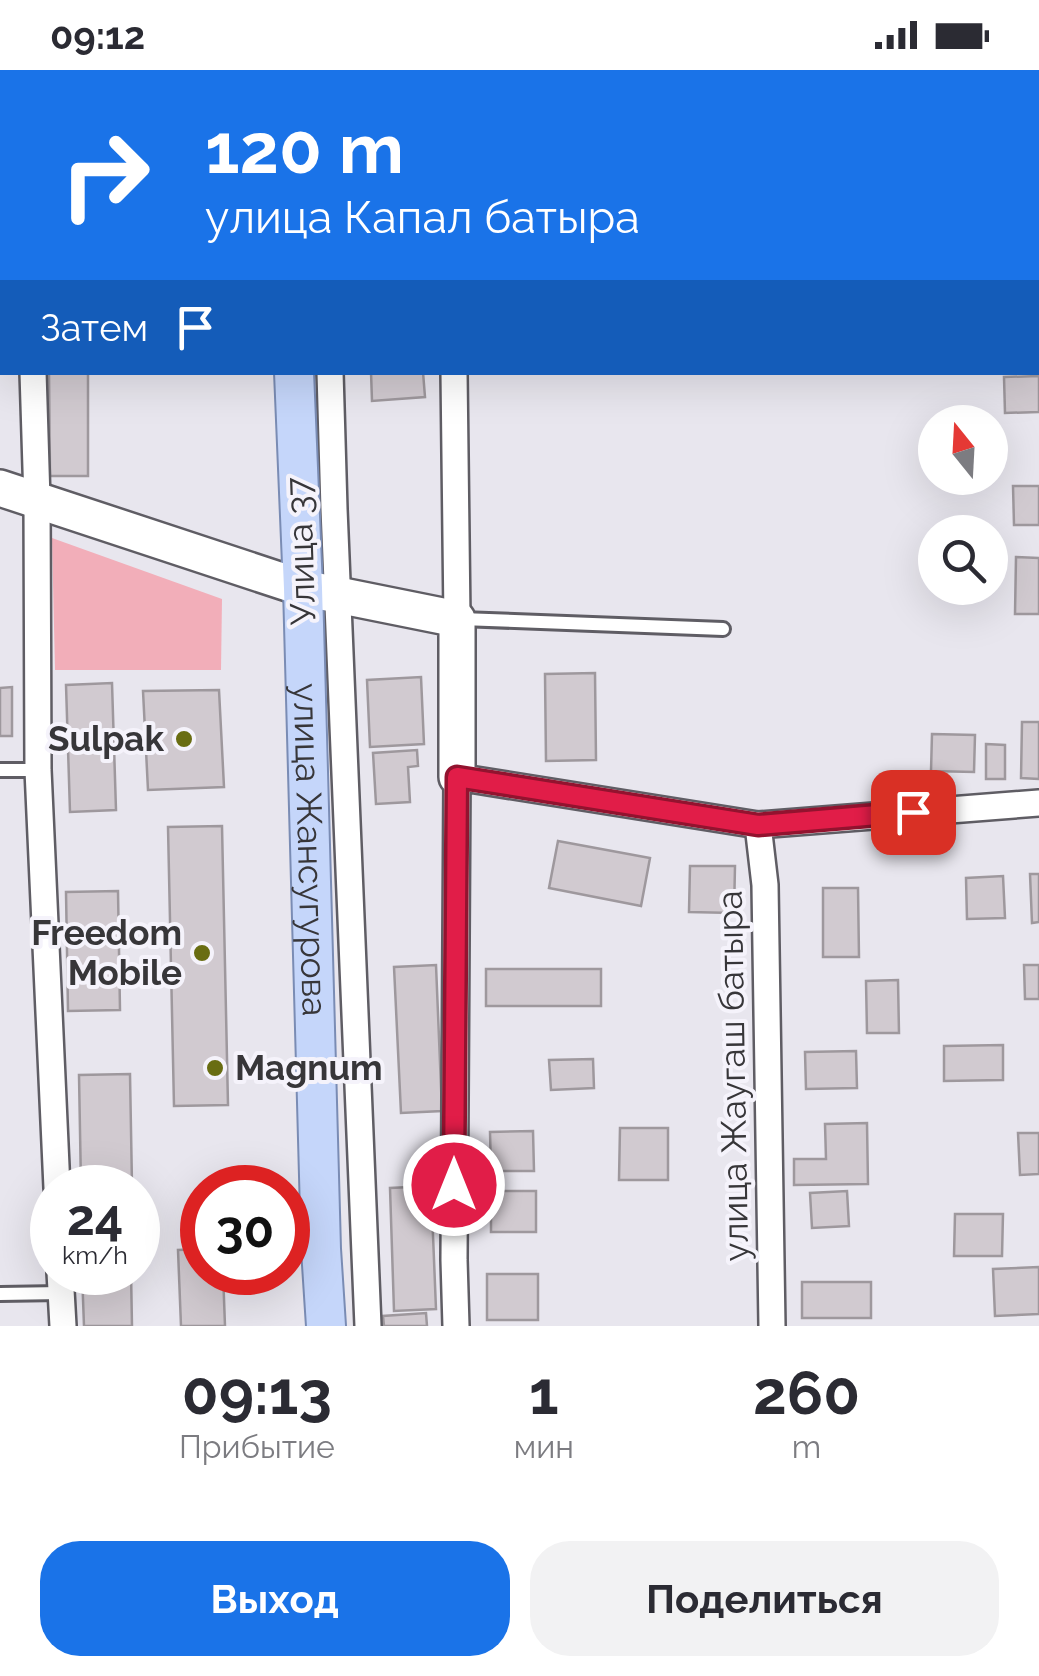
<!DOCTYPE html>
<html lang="ru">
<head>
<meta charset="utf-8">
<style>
	body { margin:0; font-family:Raleway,sans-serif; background:#f2f2f3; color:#2b2b33; height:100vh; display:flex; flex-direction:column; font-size:38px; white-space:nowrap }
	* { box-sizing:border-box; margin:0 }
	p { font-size:32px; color:#7c7c81 }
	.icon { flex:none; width:55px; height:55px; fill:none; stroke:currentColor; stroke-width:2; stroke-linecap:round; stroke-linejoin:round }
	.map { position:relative; height:1256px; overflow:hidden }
	.side { display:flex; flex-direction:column; background:#fff; flex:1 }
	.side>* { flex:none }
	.banner { position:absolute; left:0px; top:0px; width:1040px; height:305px; box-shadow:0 10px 40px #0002; background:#1a73e8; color:#fff; overflow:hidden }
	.needle { width:65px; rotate:342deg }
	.buttons { position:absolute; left:918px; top:335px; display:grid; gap:20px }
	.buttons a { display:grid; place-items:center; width:90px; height:90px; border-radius:50%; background:#fff; box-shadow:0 10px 40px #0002; font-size:50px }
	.speed { position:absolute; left:30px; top:1095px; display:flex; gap:20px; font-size:50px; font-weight:700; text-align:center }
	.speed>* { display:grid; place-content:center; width:130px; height:130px; border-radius:50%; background:#fff; box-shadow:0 10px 40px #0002; line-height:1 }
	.speed small { font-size:25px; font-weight:400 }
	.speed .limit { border:15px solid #d22; background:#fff; color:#111 }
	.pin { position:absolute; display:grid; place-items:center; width:85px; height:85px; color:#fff; margin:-42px; border-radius:20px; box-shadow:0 5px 15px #0006 }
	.me { position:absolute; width:110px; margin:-55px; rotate:0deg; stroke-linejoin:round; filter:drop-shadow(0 0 8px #0008) }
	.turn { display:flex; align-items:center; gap:35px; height:210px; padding:0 40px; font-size:45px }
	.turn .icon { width:130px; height:130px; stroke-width:2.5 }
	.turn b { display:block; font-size:70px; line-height:85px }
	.then { display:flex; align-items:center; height:95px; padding:0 40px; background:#0003; gap:20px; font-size:38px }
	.eta { display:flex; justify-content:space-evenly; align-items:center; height:170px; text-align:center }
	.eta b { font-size:60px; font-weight:700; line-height:70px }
	.action { display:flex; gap:20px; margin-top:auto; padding:20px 40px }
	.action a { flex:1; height:115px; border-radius:40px; background:#1a73e8; color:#fff; font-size:40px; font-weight:700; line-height:115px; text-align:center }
	.action a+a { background:#f2f2f3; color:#2b2b33 }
	.status { display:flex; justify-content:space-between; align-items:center; height:70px; padding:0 50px; background:#fff; direction:ltr }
	.status svg { height:28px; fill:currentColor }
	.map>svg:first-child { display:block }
</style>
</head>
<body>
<div class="status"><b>09:12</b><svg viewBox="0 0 49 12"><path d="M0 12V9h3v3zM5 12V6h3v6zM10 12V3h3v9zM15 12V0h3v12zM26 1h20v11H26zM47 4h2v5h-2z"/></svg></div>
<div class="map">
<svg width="1039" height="1256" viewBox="0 0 1039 1256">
	<rect width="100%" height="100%" fill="#e8e6ee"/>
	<path fill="#f2aeb9" d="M52,468l170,61 -1,71h-166z"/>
	<g fill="#d1cad0" stroke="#9e989d" stroke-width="2.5">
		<path d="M49,302h39v104h-38z"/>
		<path d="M371,302h52l2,25 -53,4z"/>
		<path d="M1039,306v36l-34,1 -1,-36z"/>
		<path d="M1013,416h26v39h-25z"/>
		<path d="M1016,487l23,1v56h-24z"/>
		<path d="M595,603l1,87 -50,1 -1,-87z"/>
		<path d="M421,607l3,67 -54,3 -3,-67z"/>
		<path d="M112,613l4,127 -46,2 -4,-127z"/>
		<path d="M12,617v49h-12v-48z"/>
		<path d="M219,620l5,97 -76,3 -5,-99z"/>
		<path d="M1022,652h17v57l-18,-1z"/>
		<path d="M932,664l43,1 -1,37 -43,-1z"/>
		<path d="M986,674l19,1v34h-19z"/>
		<path d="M417,680l1,16 -10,1 2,35 -34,2 -3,-51z"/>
		<path d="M222,756l6,279 -54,1 -6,-279z"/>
		<path d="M558,771l92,17 -9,48 -92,-18z"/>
		<path d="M690,796h45l-1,47 -45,-1z"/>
		<path d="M1030,804h9v48l-7,1z"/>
		<path d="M1003,806l2,42 -38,1 -1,-41z"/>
		<path d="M823,818h35l1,69h-36z"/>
		<path d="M118,821l2,119 -52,1 -2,-119z"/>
		<path d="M436,895l6,146 -41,2 -7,-146z"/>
		<path d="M1024,895h15v34h-14z"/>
		<rect x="486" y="899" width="115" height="37"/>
		<path d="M898,910l1,53h-32l-1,-52z"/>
		<path d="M1003,975v35l-59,1v-35z"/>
		<path d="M856,981l1,37 -51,1 -1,-37z"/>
		<path d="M593,989l1,29 -43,2 -2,-30z"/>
		<path d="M130,1004l2,111 -51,1 -2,-111z"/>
		<path d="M867,1053l1,61 -74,1v-26h32l-1,-35z"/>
		<path d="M620,1058h48v52h-49z"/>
		<path d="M533,1061l1,40h-43l-1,-39z"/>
		<path d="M1018,1063h21v41l-19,1z"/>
		<path d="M431,1116l5,123 -42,2 -4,-123z"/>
		<rect x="491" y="1121" width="45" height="41"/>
		<path d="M847,1121l2,35 -37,2 -2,-35z"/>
		<path d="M955,1144h48l-1,42h-48z"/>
		<path d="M202,1179v23h21l2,54h-44l-3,-76z"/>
		<path d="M1039,1197v47l-44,2 -2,-47z"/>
		<path d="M82,1202h49l1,54h-48z"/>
		<rect x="487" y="1204" width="51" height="46"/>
		<rect x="802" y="1212" width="69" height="36"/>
		<path d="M426,1243l1,13h-43l-1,-10z"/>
	</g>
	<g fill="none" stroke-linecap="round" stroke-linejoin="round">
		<g stroke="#5f5d64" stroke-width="18">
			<g id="lane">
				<path d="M0,232h2"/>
				<path d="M461,549l262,10"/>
				<path d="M0,700h38"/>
				<path d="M0,1224l61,-1"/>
			</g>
		</g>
		<g stroke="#5f5d64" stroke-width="30">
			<g id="street">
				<path d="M23,0v2"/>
				<path d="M322,0l1,2"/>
				<path d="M442,0v2"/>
				<path d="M750,0v2"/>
				<path d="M1038,180h1"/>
				<path d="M33,302l4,128 1,270 19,418"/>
				<path d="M330,302l4,137 34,817"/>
				<path d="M454,302l3,247"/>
				<path d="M758,755l7,60 7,441"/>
				<path d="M60,1202l3,54"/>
				<path d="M456,1256l-2,-66 3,-483 301,48 281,-22"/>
			</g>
		</g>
		<g stroke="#5f5d64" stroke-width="40">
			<path id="secondary" d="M0,418l303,100 154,31v158"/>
		</g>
		<g stroke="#7a8cb4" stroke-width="42">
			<g id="primary">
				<path d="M280,0v2"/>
				<path id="s1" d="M294,302l9,216 18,661 5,77"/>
			</g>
		</g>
		<use href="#lane" stroke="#fff" stroke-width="12"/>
		<use href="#street" stroke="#fff" stroke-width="25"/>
		<use href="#secondary" stroke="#fff" stroke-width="35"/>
		<use href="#primary" stroke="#c5d6fa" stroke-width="38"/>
	</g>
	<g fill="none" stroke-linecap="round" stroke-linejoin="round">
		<g stroke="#92132f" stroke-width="25">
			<path id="route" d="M454,1115l3,-408 301,48 155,-13"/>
		</g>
		<use href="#route" stroke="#e11d48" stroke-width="18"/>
	</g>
	<g fill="#696d12" stroke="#f5f3fb" stroke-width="4">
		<circle cx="184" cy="669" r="10"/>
		<circle cx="202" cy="883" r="10"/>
		<circle cx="215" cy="998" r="10"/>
	</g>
	<g text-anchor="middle" stroke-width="8" stroke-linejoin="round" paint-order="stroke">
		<g font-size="35" fill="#373639" stroke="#f5f3fb">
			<text transform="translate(301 481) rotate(-92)" y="12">Улица 37</text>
			<text dy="12" stroke="none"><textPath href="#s1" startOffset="478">улица Жансугурова</textPath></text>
			<text transform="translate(733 1006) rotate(-91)" y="12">улица Жаугаш батыра</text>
		</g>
		<g font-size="35" font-weight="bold" fill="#373639" stroke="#f5f3fb" text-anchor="end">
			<text x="164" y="681">Sulpak</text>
			<text x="182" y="875">Freedom<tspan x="182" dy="40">Mobile</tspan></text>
			<text x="235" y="1010" text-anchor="start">Magnum</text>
		</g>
	</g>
</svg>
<div class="buttons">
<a><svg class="needle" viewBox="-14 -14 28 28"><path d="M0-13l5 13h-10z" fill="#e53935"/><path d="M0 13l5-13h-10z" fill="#7c7c81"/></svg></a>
<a><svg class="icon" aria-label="search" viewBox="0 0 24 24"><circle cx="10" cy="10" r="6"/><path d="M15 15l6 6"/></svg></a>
</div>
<div class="speed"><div>24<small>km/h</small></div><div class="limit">30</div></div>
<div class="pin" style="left:913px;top:742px;background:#d93025"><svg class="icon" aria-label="arrive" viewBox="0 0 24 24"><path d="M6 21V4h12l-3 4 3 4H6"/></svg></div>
<svg class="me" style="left:454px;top:1115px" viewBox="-20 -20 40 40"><circle r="17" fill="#e11d48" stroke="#fff" stroke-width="3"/><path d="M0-11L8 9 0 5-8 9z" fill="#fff"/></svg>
<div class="banner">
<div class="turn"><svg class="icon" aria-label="right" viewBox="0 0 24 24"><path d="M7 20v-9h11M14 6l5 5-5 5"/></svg><div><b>120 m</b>улица Капал батыра</div></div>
<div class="then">Затем<svg class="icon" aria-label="arrive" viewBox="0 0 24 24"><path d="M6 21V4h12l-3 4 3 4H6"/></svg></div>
</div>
</div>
<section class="side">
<div class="eta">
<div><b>09:13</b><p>Прибытие</p></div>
<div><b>1</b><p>мин</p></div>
<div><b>260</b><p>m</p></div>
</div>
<div class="action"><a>Выход</a><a>Поделиться</a></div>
</section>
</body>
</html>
